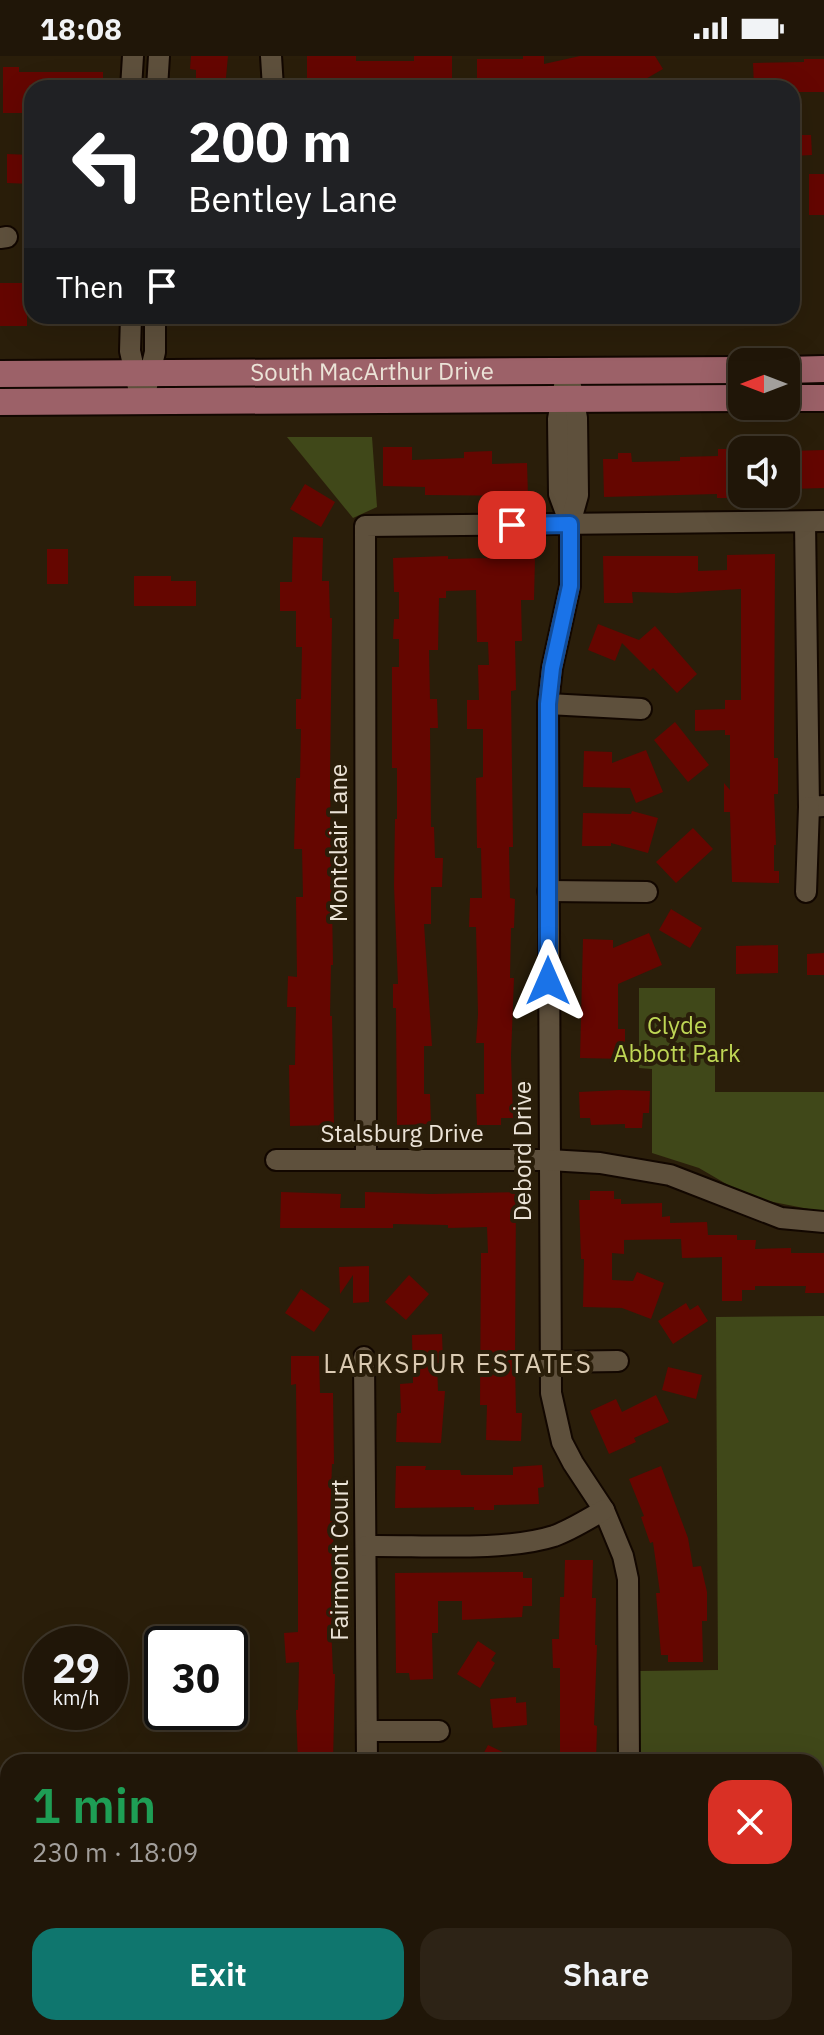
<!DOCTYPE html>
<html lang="en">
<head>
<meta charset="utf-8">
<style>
	body { margin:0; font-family:"IBM Plex Sans",sans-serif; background:#2d2316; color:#f1f3f6; height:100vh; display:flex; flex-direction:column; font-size:30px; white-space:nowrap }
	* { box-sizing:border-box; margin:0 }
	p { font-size:26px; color:#a29f9c }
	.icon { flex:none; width:44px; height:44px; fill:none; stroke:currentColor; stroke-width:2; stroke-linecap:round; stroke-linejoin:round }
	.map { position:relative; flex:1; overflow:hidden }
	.drawer { position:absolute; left:0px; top:1698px; width:824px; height:282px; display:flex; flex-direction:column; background:#201608; border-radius:24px 24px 0 0; box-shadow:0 8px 32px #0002,0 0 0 2px #3d3529 }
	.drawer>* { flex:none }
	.guide { position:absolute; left:24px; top:24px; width:776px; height:244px; border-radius:24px; box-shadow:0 8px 32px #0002,0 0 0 2px #3d3529; background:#202124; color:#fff; overflow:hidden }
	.needle { width:52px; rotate:270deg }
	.tools { position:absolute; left:728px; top:292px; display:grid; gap:16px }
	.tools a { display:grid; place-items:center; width:72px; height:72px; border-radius:16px; background:#201608; box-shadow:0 8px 32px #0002,0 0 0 2px #3d3529; font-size:40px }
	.speed { position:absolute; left:24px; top:1570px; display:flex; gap:16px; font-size:40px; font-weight:700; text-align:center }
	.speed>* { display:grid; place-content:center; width:104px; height:104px; border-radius:50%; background:#201608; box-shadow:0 8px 32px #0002,0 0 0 2px #3d3529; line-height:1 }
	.speed small { font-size:20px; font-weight:400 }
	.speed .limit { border:4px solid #111; border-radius:12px; background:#fff; color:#111 }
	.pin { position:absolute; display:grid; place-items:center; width:68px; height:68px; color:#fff; margin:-34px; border-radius:16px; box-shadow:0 4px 12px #0006 }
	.me { position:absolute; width:88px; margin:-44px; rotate:0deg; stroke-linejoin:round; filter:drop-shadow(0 0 6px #0008) }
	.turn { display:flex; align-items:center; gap:28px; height:168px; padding:0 32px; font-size:36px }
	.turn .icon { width:104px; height:104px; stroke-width:2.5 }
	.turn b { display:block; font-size:56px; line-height:68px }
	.then { display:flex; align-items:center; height:76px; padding:0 32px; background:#0003; gap:16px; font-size:30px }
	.round { display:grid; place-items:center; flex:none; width:84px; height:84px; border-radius:24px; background:#2d2316 }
	.overview { display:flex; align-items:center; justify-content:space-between; height:136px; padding:0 32px }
	h1 { font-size:48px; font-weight:600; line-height:60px; color:#1e9e55 }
	.action { display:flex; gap:16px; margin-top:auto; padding:16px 32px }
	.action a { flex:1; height:92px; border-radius:24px; background:#0f766e; color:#fff; font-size:32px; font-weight:600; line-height:92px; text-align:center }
	.action a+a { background:#2d2316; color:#f1f3f6 }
	.status { display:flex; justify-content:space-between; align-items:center; height:56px; padding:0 40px; background:#201608; direction:ltr }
	.status svg { height:22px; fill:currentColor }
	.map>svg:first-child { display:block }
</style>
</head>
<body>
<div class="status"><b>18:08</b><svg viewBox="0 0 49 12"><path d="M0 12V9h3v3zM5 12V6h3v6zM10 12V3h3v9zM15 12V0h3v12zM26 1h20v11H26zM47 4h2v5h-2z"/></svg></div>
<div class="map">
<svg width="824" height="1979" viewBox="0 0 824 1979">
	<rect width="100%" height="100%" fill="#2a1e0a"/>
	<g fill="#404819">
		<path d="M287,381h85l5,70 -24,11z"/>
		<path d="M639,932h76v104h109v120l-61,-12 -28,-11 -36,-21 -47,-15v-84l-13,-1z"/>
		<path d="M824,1260v719h-229l6,-7h215v-266h-176v-91l78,-1 -2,-353z"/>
	</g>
	<path fill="#136390" stroke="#5489a5" stroke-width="2" d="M636,1972h57l1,7h-64z"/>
	<g fill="#650600">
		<path d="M191,0h37l-3,32h-29v-18l-6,-1z"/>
		<path d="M307,0h49v5h58v-5h38v32l-145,-3z"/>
		<path d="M523,0h21v8l36,-8h75l8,13 -33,19h-153v-29h46z"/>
		<path d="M804,3h20v33h-32v-4h-38l-1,-25 51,-1z"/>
		<path d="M3,11h16v5h84v16h-71v25h-29z"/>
		<path d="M792,79h19l1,20 -20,1z"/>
		<path d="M7,98l25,1v29l-25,-1z"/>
		<rect x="809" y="118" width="15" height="41"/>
		<rect x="0" y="227" width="27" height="43"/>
		<path d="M383,391h29v13l52,-2v-6l28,-1v13l35,-1 1,33 -103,-1v-8l-42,-1z"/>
		<path d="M718,393h24v44l-13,-1v6h-12v-4l-113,3 -1,-38h15v-6h13l1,9 48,-1v-4l38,-1z"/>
		<path d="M824,394v38l-34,1 -1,-38z"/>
		<path d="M305,428l30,18 -14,25 -31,-18z"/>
		<path d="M293,481l30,1 -1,43h7l1,37h2l-2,160 3,187h-2l-1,51h2l2,109 -44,1 -1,-61h6l1,-58h-9l1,-31 9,1 -1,-80h7l-1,-48h-8l2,-71h4l1,-49h-5v-30h5l1,-52h-6v-36h-16v-29h12z"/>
		<rect x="47" y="493" width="21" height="35"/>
		<path d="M775,498l-1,204h4v36h-4l2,51h-2v26h5v12l-47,-1 -2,-70h-6v-29l6,7v-55h-5v-5l-30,1v-21l30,-1v-9h16v-111l-65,4 -44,-1 1,11h-29l-1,-47h95v15l29,-1v-15z"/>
		<path d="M448,500v3l87,-2 -1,43h-13l1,41h-7l1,49 -5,1 2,156h-4l1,51 5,1 -1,29h-3l-1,50h4l-3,78 2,62h-12v7h-24l-1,-31h8v-51h-8l2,-29 -2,-87h-7l1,-29h12l-1,-50h-4l-1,-70 7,-1v-48h-16v-29h12l-1,-35h11l-1,-23h-11l-1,-52 -30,1v7h-7l-1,52h-9l1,49h7l1,29h-8l1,99h3l1,31h8l-1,29h-11v37h-7l8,122h-8v48h6l1,30 -34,1 -1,-117h-3v-24h5l-4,-98 1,-67h2v-51h-5v-101h7v-28h-6l1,-20h5v-27h-5l-1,-34z"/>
		<path d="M134,520h37v5h25v25h-62z"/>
		<path d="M598,568l41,16 16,-14 42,48 -20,19 -24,-25 -3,3 -28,-28 -7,18 -27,-11z"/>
		<path d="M675,666l34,43 -21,17 -34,-42z"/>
		<path d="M646,694l17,42 -27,11 -6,-15 -47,-1 1,-36 28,1v11z"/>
		<path d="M632,755l26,7 -10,35 -37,-10v3h-29l1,-33 48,1z"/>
		<path d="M693,772l20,21 -37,34 -20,-21z"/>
		<path d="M671,853l31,19 -12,20 -31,-18z"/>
		<path d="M649,877l13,32 -44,19v45h7v30l-45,-1 3,-119 30,1v8z"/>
		<path d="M778,889v28l-42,1v-28z"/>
		<path d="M824,897v22h-17v-21z"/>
		<path d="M620,1034l30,1 -1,22h-6l-1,15h-17v-4l-34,1 -1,-7h-10l-1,-26z"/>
		<path d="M590,1135h24v8h7v5l41,-1v14l8,-1v7l37,-1 1,13h29v5h19l-1,9 36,-1v5h33v40h-19l1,-7h-51v4h-13v11h-20v-44l-40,1 -1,-19 -57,1v14l-12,-1v27l21,1 4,-9 27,11 -13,36 -29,-11 -39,-1 1,-48h-3l-2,-59h11z"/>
		<path d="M281,1136l60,2 -1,14h25v-16l66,2 85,-2 -1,172 1,49h6l-1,28 -35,-1 1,-35h-7l1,-152h7l-1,-26 -39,1v-3l-55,-1v4h-113z"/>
		<path d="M369,1210v36l-16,1v-28l-13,19 -1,-27z"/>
		<path d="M409,1219l20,19 -23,26 -21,-18z"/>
		<path d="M301,1233l29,20 -16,23 -29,-19z"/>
		<path d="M686,1247l4,7 8,-5 10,16 -35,23 -15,-23z"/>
		<path d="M442,1278l1,29h-6l1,28h7l-4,52 -45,-1 1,-29h4l-1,-29 13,-1 -1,-48z"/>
		<path d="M291,1300h28l1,37h13l1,71h-2l-2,57h4l-3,79h4v23h-4l2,51h2l-2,88h-35l-2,-52h2l1,-48 -13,1 -2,-30 14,-1v-50l-2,-198 -5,1z"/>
		<path d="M668,1311l34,8 -6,24 -34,-9z"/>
		<path d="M656,1339l13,27 -35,16 2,4 -27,12 -19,-43 26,-12 6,13z"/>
		<path d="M542,1409l2,22 -6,1 1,16 -45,1v5h-20v-3l-79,1 1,-42h30l-1,4h35l1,5h52v-8z"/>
		<path d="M661,1410l27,72 5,29 8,-1 6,26v29h-5l1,41h-35v-7h-7l-5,-62h4l-7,-51 -3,1 -9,-26 3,-1 -15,-37z"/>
		<path d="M565,1504h28l-1,38h4l-1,47h2l-3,80 3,1 -1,36h-36v-94h-7l-1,-29h7l1,-42h4z"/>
		<path d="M523,1516v6h9v28h-9l-1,11 -60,3v-19h-24v32h-6l1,46 -23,1 -1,-7h-13l-1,-100z"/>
		<path d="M478,1585l18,12 -5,7 4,3 -15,25 -23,-14z"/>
		<path d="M516,1641v6l10,-1 1,23 -34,3 -3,-29z"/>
		<path d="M488,1689l36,17h-45z"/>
	</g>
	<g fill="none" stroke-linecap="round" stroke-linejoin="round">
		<g stroke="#120700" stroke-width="24">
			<g id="minor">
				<path d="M271,0l2,32"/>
				<path d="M131,32l2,-32"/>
				<path d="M157,32l2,-32"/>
				<path d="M0,182l7,-1"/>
				<path d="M131,260l-1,35 8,36"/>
				<path d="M147,330l8,-34v-36"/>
				<path d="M564,330l-6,33 1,75 11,30"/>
				<path d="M571,330l6,32 1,77 -8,29v62l-18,82 -4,36 3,689 11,49 11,21 31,47 19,46 5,23 1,183"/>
				<path d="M805,466l4,285 15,-1"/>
				<path d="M548,648l93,5"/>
				<path d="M548,835l99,1"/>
				<path d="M806,836l3,-85"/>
				<path d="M366,1103l-1,-633 459,-5"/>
				<path d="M276,1104h273l51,3 70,12 111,43 43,4"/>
				<path d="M364,1301l3,405"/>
				<path d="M550,1306l68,-1"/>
				<path d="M366,1490c54,-1 138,6 188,-10 17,-6 34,-17 50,-26"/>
				<path d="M367,1675h72"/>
				<path d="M368,1972v7"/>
				<path d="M582,1979l6,-7"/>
			</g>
		</g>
		<g stroke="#120700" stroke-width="30">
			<g id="major">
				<path d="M786,314l38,-1"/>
				<path id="s1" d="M0,318l742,-4"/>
				<path d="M786,342h38"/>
				<path d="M0,346l742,-4"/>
			</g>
		</g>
		<use href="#minor" stroke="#5e503c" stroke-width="20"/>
		<use href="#major" stroke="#9c6168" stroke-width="26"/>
	</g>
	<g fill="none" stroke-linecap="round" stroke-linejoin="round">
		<g stroke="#114b97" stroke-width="20">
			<path id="route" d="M512,469l58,-1v62l-18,82 -4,36v277"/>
		</g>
		<use href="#route" stroke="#1a73e8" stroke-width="14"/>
	</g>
	<g text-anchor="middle" stroke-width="8" stroke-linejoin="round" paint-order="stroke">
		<g font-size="24" fill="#ebe3d7" stroke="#2a1e0a">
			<text dy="8" stroke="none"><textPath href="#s1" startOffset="372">South MacArthur Drive</textPath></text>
			<text transform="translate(339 787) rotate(-90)" y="8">Montclair Lane</text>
			<text x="402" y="1086">Stalsburg Drive</text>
			<text transform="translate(523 1095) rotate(-90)" y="8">Debord Drive</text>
			<text transform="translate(340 1504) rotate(-90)" y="8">Fairmont Court</text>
		</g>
		<g font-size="24" fill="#bfd755" stroke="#2a1e0a">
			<text x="677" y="978">Clyde<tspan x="677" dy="28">Abbott Park</tspan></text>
		</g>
		<g font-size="26" letter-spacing="2" fill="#dacab2" stroke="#2a1e0a">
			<text x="458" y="1317">LARKSPUR ESTATES</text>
		</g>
	</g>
</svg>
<div class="tools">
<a><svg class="needle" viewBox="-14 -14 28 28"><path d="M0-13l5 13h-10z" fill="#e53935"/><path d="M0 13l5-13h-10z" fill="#a29f9c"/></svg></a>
<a><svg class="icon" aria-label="sound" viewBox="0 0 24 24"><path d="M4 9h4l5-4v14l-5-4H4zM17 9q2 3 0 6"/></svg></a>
</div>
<div class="speed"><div>29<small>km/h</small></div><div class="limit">30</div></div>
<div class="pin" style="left:512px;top:469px;background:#d93025"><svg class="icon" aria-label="arrive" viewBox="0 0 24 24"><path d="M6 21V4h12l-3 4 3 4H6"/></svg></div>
<svg class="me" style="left:548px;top:925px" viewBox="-20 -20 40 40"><path d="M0-17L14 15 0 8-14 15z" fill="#1a73e8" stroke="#fff" stroke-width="4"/></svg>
<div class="guide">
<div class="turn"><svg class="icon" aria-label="left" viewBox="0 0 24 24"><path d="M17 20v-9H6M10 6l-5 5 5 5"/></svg><div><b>200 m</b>Bentley Lane</div></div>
<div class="then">Then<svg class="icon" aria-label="arrive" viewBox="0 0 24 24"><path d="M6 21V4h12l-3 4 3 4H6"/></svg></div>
</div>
<section class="drawer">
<div class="overview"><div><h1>1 min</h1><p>230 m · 18:09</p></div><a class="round" style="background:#d93025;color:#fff"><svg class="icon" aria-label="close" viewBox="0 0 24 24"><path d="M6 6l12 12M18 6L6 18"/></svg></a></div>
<div class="action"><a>Exit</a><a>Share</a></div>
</section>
</div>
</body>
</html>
